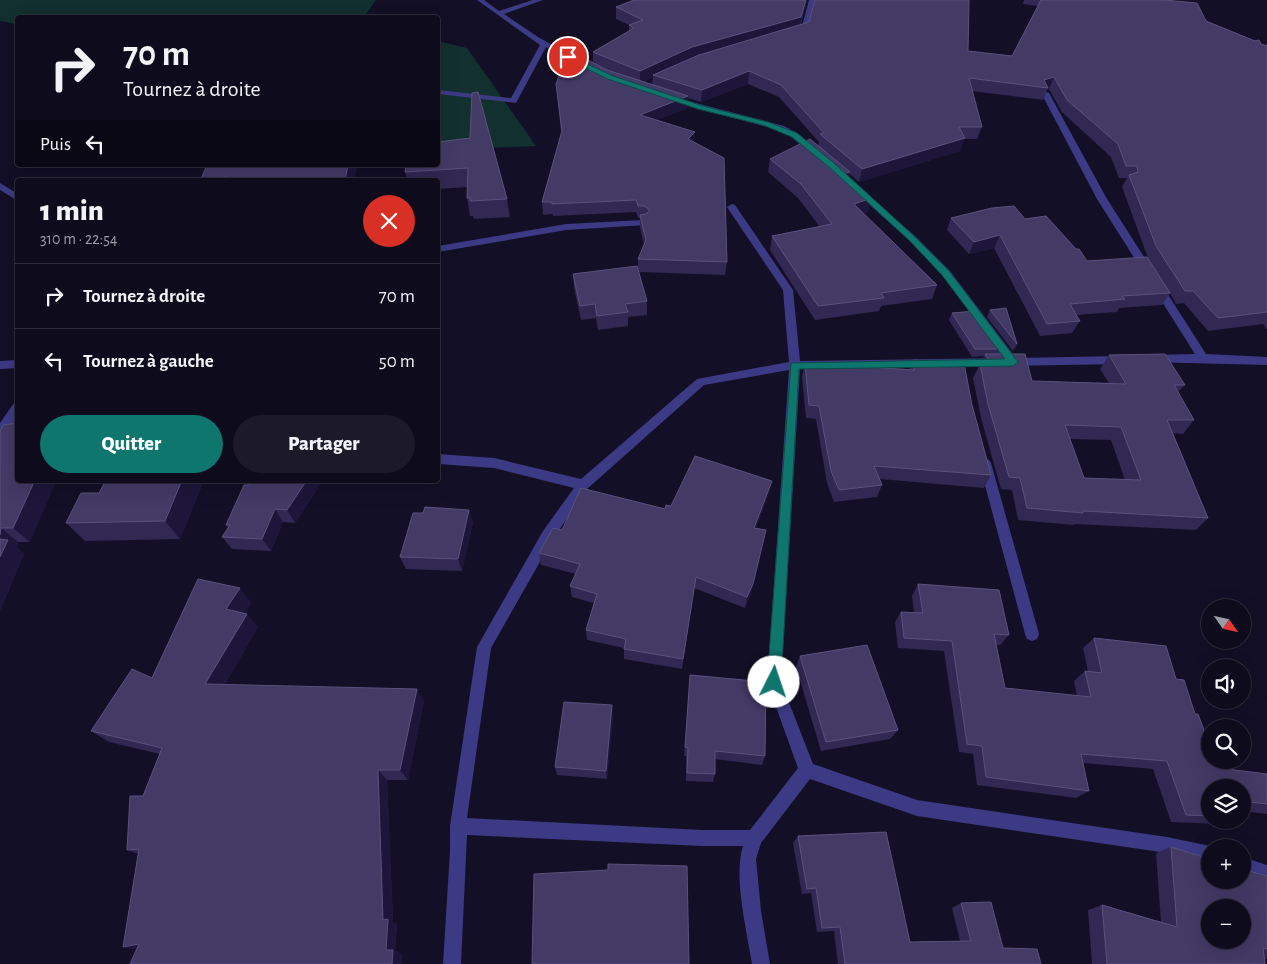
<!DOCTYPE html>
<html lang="fr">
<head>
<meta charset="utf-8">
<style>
	body { margin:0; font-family:"Alegreya Sans",sans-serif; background:#1c1929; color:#f1f3f6; height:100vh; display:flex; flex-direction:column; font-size:19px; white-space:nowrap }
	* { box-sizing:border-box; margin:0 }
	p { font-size:16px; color:#9b9ba3 }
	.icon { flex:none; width:28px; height:28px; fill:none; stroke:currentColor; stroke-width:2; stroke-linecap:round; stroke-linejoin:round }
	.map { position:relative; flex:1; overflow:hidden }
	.panel { position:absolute; left:15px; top:178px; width:425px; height:305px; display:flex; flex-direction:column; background:#0e0b1c; border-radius:5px; box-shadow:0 5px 20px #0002,0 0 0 1px #2e2b3b }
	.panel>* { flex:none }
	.top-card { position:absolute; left:15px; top:15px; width:425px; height:152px; border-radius:5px; box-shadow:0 5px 20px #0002,0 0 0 1px #2e2b3b; background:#0e0b1c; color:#f1f3f6; overflow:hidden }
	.needle { width:32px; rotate:124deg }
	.fabs { position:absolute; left:1201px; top:599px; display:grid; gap:10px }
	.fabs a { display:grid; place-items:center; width:50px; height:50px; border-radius:50%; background:#0e0b1c; box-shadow:0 5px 20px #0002,0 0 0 1px #2e2b3b; font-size:25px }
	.pin { position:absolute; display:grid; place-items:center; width:42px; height:42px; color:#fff; margin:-21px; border:2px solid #fff; border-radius:50%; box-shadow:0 1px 5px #0007 }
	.me { position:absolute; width:55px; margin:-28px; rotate:4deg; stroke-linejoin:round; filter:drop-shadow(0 0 4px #0008) }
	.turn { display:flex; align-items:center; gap:18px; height:105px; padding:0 25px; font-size:22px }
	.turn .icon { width:65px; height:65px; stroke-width:2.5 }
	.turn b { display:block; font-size:35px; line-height:42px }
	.then { display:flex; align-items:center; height:48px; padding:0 25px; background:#0003; gap:10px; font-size:19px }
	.round { display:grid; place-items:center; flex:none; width:52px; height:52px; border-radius:26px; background:#1c1929 }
	.head { display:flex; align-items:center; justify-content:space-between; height:85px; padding:0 25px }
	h1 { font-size:30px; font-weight:800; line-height:38px }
	.primary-button { display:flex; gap:10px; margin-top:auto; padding:10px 25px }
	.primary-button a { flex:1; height:58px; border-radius:30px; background:#0f766e; color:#fff; font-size:20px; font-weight:800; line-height:58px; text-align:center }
	.primary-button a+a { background:#1c1929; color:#f1f3f6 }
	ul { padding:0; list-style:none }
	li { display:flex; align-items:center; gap:15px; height:65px; padding:0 25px; border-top:1px solid #2e2b3b }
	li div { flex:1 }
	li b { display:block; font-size:19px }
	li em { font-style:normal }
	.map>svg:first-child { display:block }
</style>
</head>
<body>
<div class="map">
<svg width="1267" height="964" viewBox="0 0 1267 964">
	<rect width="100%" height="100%" fill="#130f26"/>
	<g fill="#12302f">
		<path d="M0,0h376l-12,17 -346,1 -1,6 -17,-3z"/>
		<path d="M438,41l29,7 69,98 -98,4z"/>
	</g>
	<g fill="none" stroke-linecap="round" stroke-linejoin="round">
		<g fill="#3d3a85" fill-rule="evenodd">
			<path d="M477,0h7l15,11 34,-11h10l-39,14 34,23 58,32 -7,2 -43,-24 -30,56 -78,-9v-4l73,8 29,-53z"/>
			<path d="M809,0h6l-8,31 -12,3v-2l6,-2z"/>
			<path d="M1042,91l7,2 58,106 99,155 61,3v8l-119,-3 -1,-3 1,-3 4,-1 43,-1 -98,-155 -56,-106z"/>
			<path d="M669,96l115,30 13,7 22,19 -7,2 -21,-17 -13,-7 -109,-30z"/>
			<path d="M0,183l18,11v7l-18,-11z"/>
			<path d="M858,187l57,49 35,35 66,87 106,-2 6,4 -6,4 -322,5 -19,313 32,82 104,36 250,37 43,9 2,2h-2v16l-43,-11 -250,-37 -107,-37 -49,64 -5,16 5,52 9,53h-18c-5,-32 -19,-88 -9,-118h-41l-235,-11 -6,129h-18l7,-113v-25l27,-179 66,-116 31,-43 -80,-20 -56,-4v-10l56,4 87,21 116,-100 92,-17 -6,-72 -56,-83 5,-3 3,1 58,85 7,71 204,-3 -62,-83 -33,-35 -54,-48v-4zM789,370l-22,312 31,86 -48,62h-48l-235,-12 24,-170 62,-109 34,-50 117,-104z"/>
			<path d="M643,220l5,3 -2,2 -80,5 -128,22v-6l128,-22z"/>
			<path d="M18,360v8l-18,1v-8z"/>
			<path d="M18,402c0,12 -5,30 -18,35v-14l14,-20z"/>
			<path d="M985,458l4,2 2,3 48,171 -2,5 -5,2 -5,-2 -2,-5 -46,-171 2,-3z"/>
			<path d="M1242,857l25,8v18l-25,-9z"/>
		</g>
	</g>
	<g fill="#312854" fill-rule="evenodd">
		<path d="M634,0h173l-6,24 167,27 44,5 26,-50 -15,-2 1,-4h140l42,21 55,23 4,2 2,-3v287l-4,-6 -55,7 -24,-28 -8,1 -6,-11 -8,12 -43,3 -2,4 -41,3 4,6 -8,12 -32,3 -46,-88 -25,6 -22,-24 4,-12 74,1 62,42 61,-3 -26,-71 5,-9h-8l-8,-21 -49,-45 -13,-23 -2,1 -4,10 -71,-9 10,36 -5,12h-13l-4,12 -101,31 -9,-8 -2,6 20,32 -5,1 74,72 -5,14 -51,7 -2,5 -64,9 -45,-70 2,-14 48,-9 -22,-29 -30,-26 2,-13 48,-14 1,-3 -40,-45 -31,-13 -47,18 -13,-4 -1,10 -30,12 37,22 33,120 -2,13 -86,-3 8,29v14l-19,2v9l-30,4 -2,-12 -15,2 -7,-32 -1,-14 65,-7v-8l6,-14 -4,-18v-9h-2l-2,-6 -83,4v-2l-10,1 -1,-13 19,-70 -5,-48 37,-21v-11l36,-21v-6l-13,-6v-12zM653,77l-1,7 -9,-2z"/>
		<path d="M438,142l69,57 3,18 -36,2 -1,-3h-3l-3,-18v-11l-29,2v-9h-30l-3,-8z"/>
		<path d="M357,165l-3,15h-152l-1,-1z"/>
		<path d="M990,310l27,34 -4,7 -26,-34z"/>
		<path d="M952,313l52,36 -3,5 31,27 77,2 -9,-14 9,-14 76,30 -7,7 16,28 -11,14 -10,-1 35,85 -12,12 -121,-6 -2,1 -55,-5 -6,-30 -11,-1 -20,-71 -8,-40 11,-22 -12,1 -23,-37zM1070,439l41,1 14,40 -41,-2z"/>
		<path d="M913,360l59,45 19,70 -7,13 -104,-9 2,6 -5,12 -43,5 -7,-19 -11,-64 -10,-1 -4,-41 3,-14 104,6z"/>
		<path d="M0,432l30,110h-12l-1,6 7,6 -24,56z"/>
		<path d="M106,480h98l-24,59 -95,2 -19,-18 33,-30z"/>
		<path d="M251,480h72l-28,43 -12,-1 -12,29 -39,-2 -10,-12 6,-9 -2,-3z"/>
		<path d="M769,493l-13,35 -5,66 -6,14 -51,-20 -12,81 -58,-10v-11l-37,-8 -1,-10 8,-27 -22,-6 -2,-11 6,-12 -35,-9 -2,-12 126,-44 6,-3z"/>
		<path d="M423,513l50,9 -11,49 -56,-2 -6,-12z"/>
		<path d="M918,584l91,51 -9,10h-4l9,43 72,8 -3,-15 11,-10h3l-5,-23 11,-10 82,41 19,35 24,54 48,6v40l-25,-3v-23h-32v32h22l-11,4 -50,-2 -18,-53 -70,-6 6,28 -13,7 -99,-13 -4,-31 -14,-2 -15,-101 -46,-3 -3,-26 6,-10h13l-2,-16z"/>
		<path d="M251,602l-6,11 13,14 -33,57 199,17 -16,79h-21l6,142 4,2 -2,27 7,3 -266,-4 3,-96 -12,-4 16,-54 17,-42 -51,-12 -18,-11 61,-53z"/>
		<path d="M800,656l98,74 -8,9 -69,12 -25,-84z"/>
		<path d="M690,675l75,81 -3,9 -47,-6v15l-2,8 -27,-1v-25h-2z"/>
		<path d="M613,715l-6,64 -50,-4 -2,-8z"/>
		<path d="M798,836l112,106 50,-1 -8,-33 9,-5 42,45 38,16h-203l-4,-33 -17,1 -6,-39 -9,1 -9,-51z"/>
		<path d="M1171,847l96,29v83l-3,-1 1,6h-173l-4,-54 14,-5 59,17 -5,-69z"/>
	</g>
	<g fill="#1d163a">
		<path d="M806,0h1l-8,28 -146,47v2l-13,6v-12l52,-24z"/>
		<path d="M749,71l-1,13 -47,18 1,-12z"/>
		<path d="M1054,77l-5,12 -2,1 1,-2 -4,-8z"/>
		<path d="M688,96l-1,12 -47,19v-12z"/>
		<path d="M695,132l-1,12 -6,-5z"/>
		<path d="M965,138l-5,13 -101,31 3,-13z"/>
		<path d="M348,165h9l-3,15h-9z"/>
		<path d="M850,172l-3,14 -5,-12z"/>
		<path d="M872,198l-4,14 -18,6 4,-14z"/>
		<path d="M1000,235l-6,13 -25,6 5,-12z"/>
		<path d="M35,480h22l-27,62 -17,-14z"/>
		<path d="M182,480h22l-24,59 -15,-18z"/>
		<path d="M307,480h16l-28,43 -8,-13z"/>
		<path d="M772,481l-3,12 -17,46 2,-11z"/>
		<path d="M275,509l8,13 -12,29 -9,-12z"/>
		<path d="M469,510l4,12 -11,49 -4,-12z"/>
		<path d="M1,528l17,14 -1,6 7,6 -24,56v-75z"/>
		<path d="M753,584l-2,10 -6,14 2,-11z"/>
		<path d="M240,588l11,14 -12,21 -13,-14z"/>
		<path d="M247,614l11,13 -40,69 -13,-12z"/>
		<path d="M417,689l7,12 -16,79 -8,-10z"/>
		<path d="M612,705l1,10 -6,64 -1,-8z"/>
		<path d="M378,770l9,10 6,142 4,2 -2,27 7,3v10h-10l-6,-14 -3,-30z"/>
		<path d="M139,944l4,8 -20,-5z"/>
	</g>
	<g fill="#433a66" stroke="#5a527e" fill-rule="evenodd">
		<path d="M634,0h172l-5,17 -109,30 -52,24 -47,-19 41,-24 -5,-3 14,-5 -27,-13z"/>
		<path d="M815,0h154l-1,51 44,5 29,-56h123l33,3 9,18 49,20 4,-1 2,4 6,2v266l-49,6 -25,-27h-8l-29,-45 -27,-71 9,-3 -1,-6h-11l-8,-22 -51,-44 -13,-23 -10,3 4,8 -79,-10 13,49h-23l6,11 -103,31 -42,-35 4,-1 -43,-48 -32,-14 -47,19 -49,-15 46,-20 110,-33z"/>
		<path d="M584,58l23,12 81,26 -48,19 55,17 -7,7 36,19 3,104 -89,-3 8,-19 -6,-25 6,-1 4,-4 -6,-4h-6l-2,-6 -84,4v-2h-10l20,-71 -6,-47 5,-13z"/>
		<path d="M478,92l29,107 -37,2v-3h-3l1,-30 -63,4 1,-7h32v-23l32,-4 2,-45z"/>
		<path d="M810,139l40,33 -8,2 30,24 -18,6 83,81 -56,8 3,5 -66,8 -46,-70 60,-12 -31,-40 -31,-25z"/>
		<path d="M207,165h141l-3,15h-118l1,-3 -27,2z"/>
		<path d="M1014,206l11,13 21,-3 30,33h3l8,12 60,-4 23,36 -48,3 3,3 -55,5 10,17 -33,3 -47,-89 -26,7 -23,-24 41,-10z"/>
		<path d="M637,266l10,35 -22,3 3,8 -31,4 -2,-12 -15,2 -7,-32z"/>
		<path d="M1006,308l11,36 -27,-34z"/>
		<path d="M975,311l29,38h-29l-23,-36z"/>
		<path d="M985,354h40l7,27 94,3 -17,-29 56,-1 20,31h-11l20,35h-27l41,98 -125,-7v2l-56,-5 -7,-30 -11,-1 -21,-73 -8,-40 12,1zM1065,425l56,2 20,53 -57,-2z"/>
		<path d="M913,360l51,3 8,42 19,70 -117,-9 8,19 -43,5 -8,-19 -12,-65 -10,-1 -4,-42 109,7z"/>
		<path d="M18,423v57h17l-22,48h-12l-1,7v-103l3,-7z"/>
		<path d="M695,456l77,25 -18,47 12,2 -13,54 -6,13 -51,-20 -13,82 -59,-10 2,-10 -40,-9 11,-36 -27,-8 10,-22 -41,-11 14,-25 9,2 19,-42 84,21 1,-4 5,1z"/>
		<path d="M106,480h76l-17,41 -99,2 15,-30h18z"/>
		<path d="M251,480h56l-20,30 -12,-1 -13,30 -40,-2 8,-12h-4l18,-40h4z"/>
		<path d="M425,507l44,3 -11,49 -58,-2 13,-44h10z"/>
		<path d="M0,539l8,1 -8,17z"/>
		<path d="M198,579l42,9 -14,21 21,5 -42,70 212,5 -17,81h-22l5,150 5,-1 -2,31h7l-1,14h-262l9,-20 -16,3 16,-98 -12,1 3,-54h13l19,-48 -71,-17 41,-62 20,9z"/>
		<path d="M918,584l81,6 10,45 -15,-1 11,54 86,9 -6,-26 17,2 -8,-35 72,8 10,33 8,1 11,34h3l12,32v14h6l3,8 48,6v30l-25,-3v-13h-32v28l-24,-1 -19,-54 -86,-7 8,37 -103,-14 -4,-31 -15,-2 -15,-103 -48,-3 -3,-26 22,1z"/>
		<path d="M867,645l31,85 -72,12 -26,-86z"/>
		<path d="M690,675l76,7 -1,74 -50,-5v23l-28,-1 1,-25 -3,-1z"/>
		<path d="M564,702l48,3 -6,66 -51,-4z"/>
		<path d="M886,832l24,110 61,-1 -10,-38 30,-1 12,46 34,1 4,15h-196l-5,-37 -18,1 -6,-40 -9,1 -9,-53z"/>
		<path d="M1171,847l39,12v21h32v-11l25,7v73l-4,-1 2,16h-158l-5,-59 75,22zM1210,908h32v32h-32z"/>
		<path d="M608,864l79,2 2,98h-157l2,-90 74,-4z"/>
	</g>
	<path fill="#0f766e" stroke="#0a4d48" d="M566,56h4l43,20 90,30 65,16 29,11 38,31 80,73 34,34 69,91 -5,4 -214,3 -18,313 -2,5 -5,2 -5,-2 -2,-5 24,-319 214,-4 -63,-84 -33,-35 -80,-73 -37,-30 -29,-12 -65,-16 -90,-30 -42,-20z"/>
</svg>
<div class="fabs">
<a><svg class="needle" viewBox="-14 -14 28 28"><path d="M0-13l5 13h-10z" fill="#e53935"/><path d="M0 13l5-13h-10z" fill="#9b9ba3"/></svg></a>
<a><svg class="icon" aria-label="sound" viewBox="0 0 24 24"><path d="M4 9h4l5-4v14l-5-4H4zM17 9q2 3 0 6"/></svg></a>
<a><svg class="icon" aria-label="search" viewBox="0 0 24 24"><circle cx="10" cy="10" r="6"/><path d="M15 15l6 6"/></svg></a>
<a><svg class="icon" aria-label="layers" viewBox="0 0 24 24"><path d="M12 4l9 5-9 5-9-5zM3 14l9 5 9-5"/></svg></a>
<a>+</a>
<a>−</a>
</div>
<div class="pin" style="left:568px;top:57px;background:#d93025"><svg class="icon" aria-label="arrive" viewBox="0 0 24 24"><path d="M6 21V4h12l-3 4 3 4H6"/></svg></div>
<svg class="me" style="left:774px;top:682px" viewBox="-20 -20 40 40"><circle r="19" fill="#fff"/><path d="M0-13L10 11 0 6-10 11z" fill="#0f766e"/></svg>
<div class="top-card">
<div class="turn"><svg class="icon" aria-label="right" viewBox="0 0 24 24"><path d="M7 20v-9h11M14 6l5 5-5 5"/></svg><div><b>70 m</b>Tournez à droite</div></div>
<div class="then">Puis<svg class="icon" aria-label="left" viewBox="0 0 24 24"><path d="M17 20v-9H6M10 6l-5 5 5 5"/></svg></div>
</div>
<section class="panel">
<div class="head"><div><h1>1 min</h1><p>310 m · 22:54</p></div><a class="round" style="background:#d93025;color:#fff"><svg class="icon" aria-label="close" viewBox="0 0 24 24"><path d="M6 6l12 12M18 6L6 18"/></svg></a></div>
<ul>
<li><svg class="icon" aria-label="right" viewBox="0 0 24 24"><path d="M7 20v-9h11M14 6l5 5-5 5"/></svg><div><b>Tournez à droite</b></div><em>70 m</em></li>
<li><svg class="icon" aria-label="left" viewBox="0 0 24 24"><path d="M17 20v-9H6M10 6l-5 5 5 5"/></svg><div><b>Tournez à gauche</b></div><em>50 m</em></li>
</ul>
<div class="primary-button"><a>Quitter</a><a>Partager</a></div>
</section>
</div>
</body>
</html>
